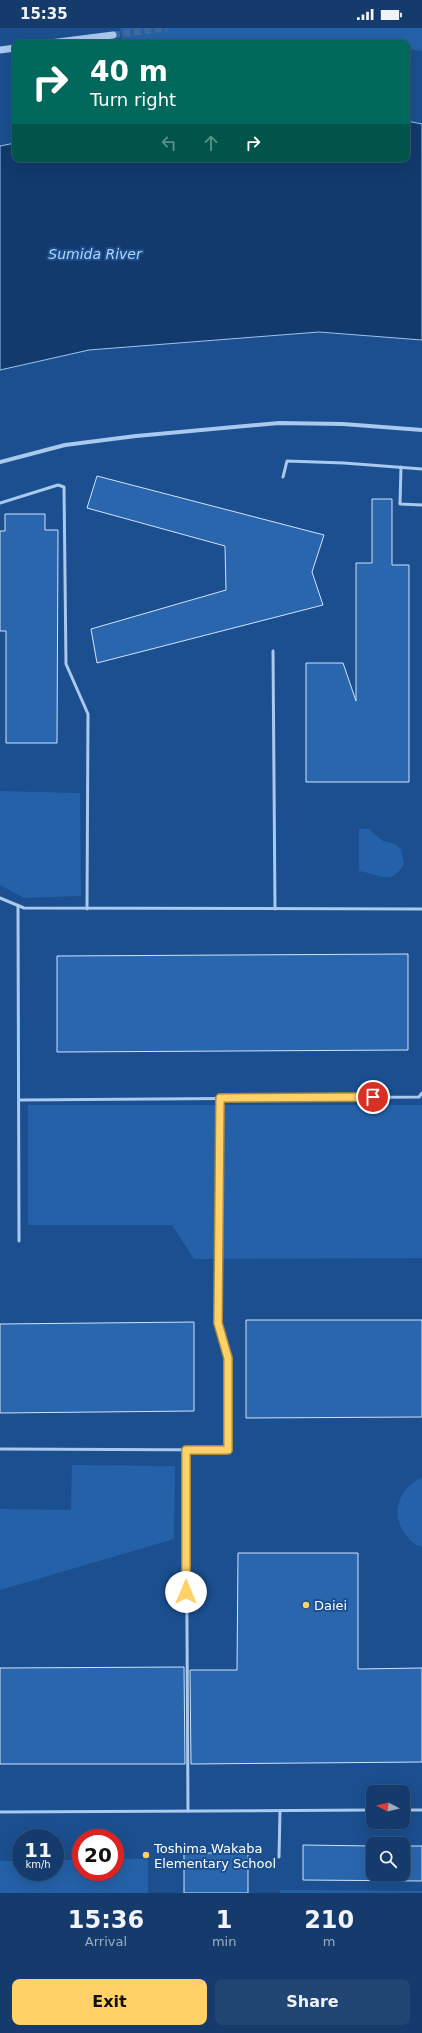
<!DOCTYPE html>
<html lang="en">
<head>
<meta charset="utf-8">
<style>
	body { margin:0; font-family:"DejaVu Sans",sans-serif; background:#214673; color:#f1f3f6; height:100vh; display:flex; flex-direction:column; font-size:15px; white-space:nowrap }
	* { box-sizing:border-box; margin:0 }
	p { font-size:13px; color:#9dadc1 }
	.icon { flex:none; width:22px; height:22px; fill:none; stroke:currentColor; stroke-width:2; stroke-linecap:round; stroke-linejoin:round }
	.map { position:relative; height:1865px; overflow:hidden }
	.panel { display:flex; flex-direction:column; background:#143b6b; flex:1 }
	.panel>* { flex:none }
	.hud { position:absolute; left:12px; top:12px; width:398px; height:122px; border-radius:8px; box-shadow:0 4px 16px #0002,0 0 0 1px #33557e; background:#00695c; color:#fff; overflow:hidden }
	.needle { width:26px; rotate:277deg }
	.buttons { position:absolute; left:366px; top:1757px; display:grid; gap:8px }
	.buttons a { display:grid; place-items:center; width:44px; height:44px; border-radius:8px; background:#143b6b; box-shadow:0 4px 16px #0002,0 0 0 1px #33557e; font-size:20px }
	.speed { position:absolute; left:12px; top:1801px; display:flex; gap:8px; font-size:20px; font-weight:700; text-align:center }
	.speed>* { display:grid; place-content:center; width:52px; height:52px; border-radius:50%; background:#143b6b; box-shadow:0 4px 16px #0002,0 0 0 1px #33557e; line-height:1 }
	.speed small { font-size:10px; font-weight:400 }
	.speed .limit { border:6px solid #d22; background:#fff; color:#111 }
	.pin { position:absolute; display:grid; place-items:center; width:34px; height:34px; color:#fff; margin:-17px; border:2px solid #fff; border-radius:50%; box-shadow:0 1px 4px #0007 }
	.me { position:absolute; width:44px; margin:-22px; rotate:0deg; stroke-linejoin:round; filter:drop-shadow(0 0 3px #0008) }
	.turn { display:flex; align-items:center; gap:14px; height:84px; padding:0 12px; font-size:18px }
	.turn .icon { width:52px; height:52px; stroke-width:2.5 }
	.turn b { display:block; font-size:28px; line-height:34px }
	.lanes { display:flex; align-items:center; height:38px; padding:0 12px; background:#0003; justify-content:center; gap:20px; direction:ltr }
	.lanes .off { opacity:.35 }
	.eta { display:flex; justify-content:space-evenly; align-items:center; height:68px; text-align:center }
	.eta b { font-size:24px; font-weight:800; line-height:28px }
	.action { display:flex; gap:8px; margin-top:auto; padding:8px 12px }
	.action a { flex:1; height:46px; border-radius:8px; background:#ffd166; color:#111; font-size:16px; font-weight:800; line-height:46px; text-align:center }
	.action a+a { background:#214673; color:#f1f3f6 }
	.status { display:flex; justify-content:space-between; align-items:center; height:28px; padding:0 20px; background:#143b6b; direction:ltr }
	.status svg { height:11px; fill:currentColor }
	.map>svg:first-child { display:block }
</style>
</head>
<body>
<div class="status"><b>15:35</b><svg viewBox="0 0 49 12"><path d="M0 12V9h3v3zM5 12V6h3v6zM10 12V3h3v9zM15 12V0h3v12zM26 1h20v11H26zM47 4h2v5h-2z"/></svg></div>
<div class="map">
<svg width="422" height="1865" viewBox="0 0 422 1865">
	<rect width="100%" height="100%" fill="#1b4f8f"/>
	<g fill="#2461a8">
		<path d="M120,0h302v23l-15,-2v-6h-285z"/>
		<path d="M0,763l80,2 1,103 -57,2 -24,-13z"/>
		<path d="M359,801h10l14,12 12,3 6,5 3,15c-14,23 -24,10 -45,7z"/>
		<path d="M28,1077h394v153l-228,1 -22,-34h-144z"/>
		<path d="M72,1437l103,1 -1,73 -174,51v-81l71,1z"/>
		<path d="M422,1450v69c-8,-2 -12,-7 -17,-13 -15,-20 -6,-47 17,-56z"/>
		<path d="M115,1831h33v34h-148v-32h21v11h34v-12h26v12h34z"/>
		<path d="M280,1862l142,1v2h-142z"/>
	</g>
	<path fill="#123a6d" stroke="#9cc4f0" d="M407,93l15,3v216l-103,-8 -230,18 -89,20v-224l15,-3v16h392z"/>
	<g fill="#2a66ad" stroke="#cfe3fa">
		<path d="M97,448l227,59 -12,37 11,33 -226,58 -6,-34 135,-39 -1,-44 -138,-38z"/>
		<path d="M372,471h20v66h17v217h-103v-119h37l13,38v-138h16z"/>
		<path d="M5,486h40v16h13l-1,213h-51v-112h-6v-100h5z"/>
		<path d="M408,926v96l-351,2v-96z"/>
		<path d="M246,1292h176v97l-176,1z"/>
		<path d="M194,1294v89l-194,2v-89z"/>
		<path d="M238,1525h120v116l64,-1v94l-231,2 -1,-94h47z"/>
		<path d="M184,1639l1,97h-185v-96z"/>
		<path d="M303,1817l70,1v28h30v-28h19v35l-119,-1z"/>
		<rect x="184" y="1825" width="64" height="40"/>
	</g>
	<g fill="none" stroke-linecap="round" stroke-linejoin="round">
		<path stroke="#3d69a0" stroke-width="7" stroke-dasharray="7 3.5" stroke-linecap="butt" d="M113,7l54,-7"/>
		<g stroke="#a9c9ee" stroke-width="3">
			<path d="M401,439l-1,37 22,1"/>
			<path d="M283,449l4,-16 57,2 78,6"/>
			<path d="M0,475l58,-18 6,2 2,177 22,50 -1,195"/>
			<path d="M273,623l2,258"/>
			<path d="M0,870l24,10 398,1"/>
			<path d="M18,878l1,335"/>
			<path d="M19,1072l400,-3 3,-4"/>
			<path d="M0,1421l228,1v-92l-10,-35 2,-225"/>
			<path d="M186,1422l2,361"/>
			<path d="M403,1782h19"/>
			<path d="M0,1784l373,-2"/>
			<path d="M279,1829l1,-46"/>
		</g>
		<path stroke="#a9c9ee" stroke-width="4" d="M0,434l65,-17 71,-9 143,-13 64,1 79,6"/>
		<g stroke="#a9c9ee" stroke-width="7">
			<path d="M50,15l63,-8"/>
			<path d="M0,22l15,-2"/>
		</g>
	</g>
	<g fill="none" stroke-linecap="round" stroke-linejoin="round">
		<g stroke="#a68842" stroke-width="10">
			<path id="route" d="M186,1564v-142h42v-92l-10,-35 2,-225 153,-1"/>
		</g>
		<use href="#route" stroke="#ffd166" stroke-width="7"/>
	</g>
	<g fill="#ffd166" stroke="#1b4f8f" stroke-width="1.5">
		<circle cx="306" cy="1577" r="4"/>
		<circle cx="146" cy="1827" r="4"/>
	</g>
	<g text-anchor="middle" stroke-width="4" stroke-linejoin="round" paint-order="stroke">
		<g font-size="13" fill="#fff" stroke="#1b4f8f" text-anchor="start">
			<text x="314" y="1582">Daiei</text>
			<text x="154" y="1825">Toshima Wakaba<tspan x="154" dy="15">Elementary School</tspan></text>
		</g>
		<g font-size="14" font-style="italic" fill="#b5d3f5" stroke="#1b4f8f">
			<text x="95" y="231">Sumida River</text>
		</g>
	</g>
</svg>
<div class="buttons">
<a><svg class="needle" viewBox="-14 -14 28 28"><path d="M0-13l5 13h-10z" fill="#e53935"/><path d="M0 13l5-13h-10z" fill="#9dadc1"/></svg></a>
<a><svg class="icon" aria-label="search" viewBox="0 0 24 24"><circle cx="10" cy="10" r="6"/><path d="M15 15l6 6"/></svg></a>
</div>
<div class="speed"><div>11<small>km/h</small></div><div class="limit">20</div></div>
<div class="pin" style="left:373px;top:1069px;background:#d93025"><svg class="icon" aria-label="arrive" viewBox="0 0 24 24"><path d="M6 21V4h12l-3 4 3 4H6"/></svg></div>
<svg class="me" style="left:186px;top:1564px" viewBox="-20 -20 40 40"><circle r="19" fill="#fff"/><path d="M0-13L10 11 0 6-10 11z" fill="#ffd166"/></svg>
<div class="hud">
<div class="turn"><svg class="icon" aria-label="right" viewBox="0 0 24 24"><path d="M7 20v-9h11M14 6l5 5-5 5"/></svg><div><b>40 m</b>Turn right</div></div>
<div class="lanes"><svg class="icon off" aria-label="left" viewBox="0 0 24 24"><path d="M17 20v-9H6M10 6l-5 5 5 5"/></svg><svg class="icon off" aria-label="ahead" viewBox="0 0 24 24"><path d="M12 20V5M6 11l6-6 6 6"/></svg><svg class="icon" aria-label="right" viewBox="0 0 24 24"><path d="M7 20v-9h11M14 6l5 5-5 5"/></svg></div>
</div>
</div>
<section class="panel">
<div class="eta">
<div><b>15:36</b><p>Arrival</p></div>
<div><b>1</b><p>min</p></div>
<div><b>210</b><p>m</p></div>
</div>
<div class="action"><a>Exit</a><a>Share</a></div>
</section>
</body>
</html>
